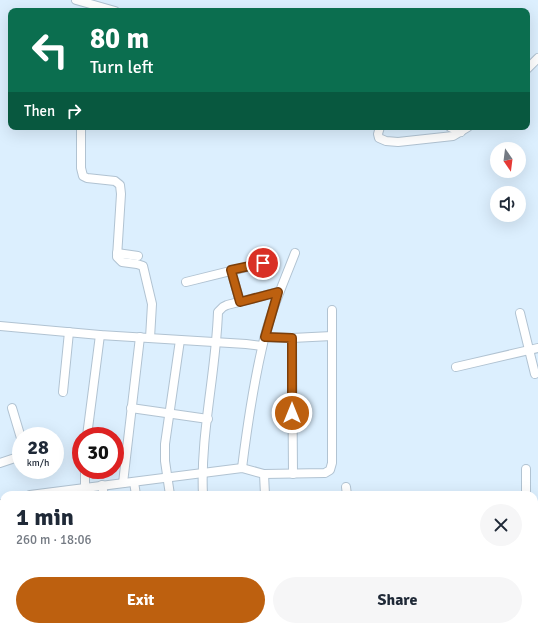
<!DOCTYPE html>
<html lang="en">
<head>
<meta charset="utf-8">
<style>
	body { margin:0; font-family:Signika,sans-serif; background:#f6f6f7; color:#1f2937; height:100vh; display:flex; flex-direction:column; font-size:15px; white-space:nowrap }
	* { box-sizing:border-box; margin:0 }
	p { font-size:13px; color:#747a83 }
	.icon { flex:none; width:22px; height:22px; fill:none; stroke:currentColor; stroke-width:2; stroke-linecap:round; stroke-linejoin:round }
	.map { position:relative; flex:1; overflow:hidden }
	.side { position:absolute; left:0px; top:491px; width:538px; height:140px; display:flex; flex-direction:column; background:#fff; border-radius:12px 12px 0 0; box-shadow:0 4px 16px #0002 }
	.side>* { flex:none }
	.banner { position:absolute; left:8px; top:8px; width:522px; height:122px; border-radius:8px; box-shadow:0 4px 16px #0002; background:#0b6e4f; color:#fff; overflow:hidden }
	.needle { width:26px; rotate:166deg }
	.tools { position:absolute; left:490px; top:142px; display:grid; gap:8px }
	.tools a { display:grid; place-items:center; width:36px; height:36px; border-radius:50%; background:#fff; box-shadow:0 4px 16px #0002; font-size:20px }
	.speed { position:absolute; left:12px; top:427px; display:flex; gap:8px; font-size:20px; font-weight:700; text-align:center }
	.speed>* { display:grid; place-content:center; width:52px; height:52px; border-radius:50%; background:#fff; box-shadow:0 4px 16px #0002; line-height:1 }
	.speed small { font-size:10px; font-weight:400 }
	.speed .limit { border:6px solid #d22; background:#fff; color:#111 }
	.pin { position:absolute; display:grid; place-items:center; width:34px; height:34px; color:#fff; margin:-17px; border:2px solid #fff; border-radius:50%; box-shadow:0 1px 4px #0007 }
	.me { position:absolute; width:44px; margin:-22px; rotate:0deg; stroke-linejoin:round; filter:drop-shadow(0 0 3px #0008) }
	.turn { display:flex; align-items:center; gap:14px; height:84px; padding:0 16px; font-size:18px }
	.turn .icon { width:52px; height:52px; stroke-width:2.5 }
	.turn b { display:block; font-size:28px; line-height:34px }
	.then { display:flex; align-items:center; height:38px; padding:0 16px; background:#0003; gap:8px; font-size:15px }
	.round { display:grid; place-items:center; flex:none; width:42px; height:42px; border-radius:21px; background:#f6f6f7 }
	.overview { display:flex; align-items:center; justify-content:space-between; height:68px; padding:0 16px }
	h1 { font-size:24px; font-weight:800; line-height:30px }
	.action { display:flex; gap:8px; margin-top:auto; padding:8px 16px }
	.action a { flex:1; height:46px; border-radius:24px; background:#bd600f; color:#fff; font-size:16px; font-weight:800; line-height:46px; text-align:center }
	.action a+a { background:#f6f6f7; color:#1f2937 }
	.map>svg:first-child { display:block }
</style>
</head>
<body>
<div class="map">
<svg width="538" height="631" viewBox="0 0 538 631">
	<rect width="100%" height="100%" fill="#dceffe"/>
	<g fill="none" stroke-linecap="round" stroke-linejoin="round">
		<g stroke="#b1c3d2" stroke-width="10">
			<g id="minor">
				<path d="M76,0l39,11"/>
				<path d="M527,69l11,-11"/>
				<path d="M81,127v41l2,8 4,2 28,3 5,4 1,9 -4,63 5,5 15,2 6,2 9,38 -2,34"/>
				<path d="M380,127l-2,7 1,4 7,3 12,1 55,-6 15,-9"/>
				<path d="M450,127l11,5"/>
				<path d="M117,253l21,3"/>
				<path d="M231,270l9,32"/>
				<path d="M186,282l77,-19"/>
				<path d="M520,313l15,61"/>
				<path d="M0,326l100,9 146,9 16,2"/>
				<path d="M265,337l27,1 40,-2"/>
				<path d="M292,338l1,136"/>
				<path d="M456,367l82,-19"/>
				<path d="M63,392l6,-60"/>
				<path d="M12,408l9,30"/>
				<path d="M131,408l77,11"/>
				<path d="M87,436l13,-101"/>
				<path d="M0,463l21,-7"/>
				<path d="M242,468c5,-40 11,-81 20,-120 7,-33 21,-64 33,-95"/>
				<path d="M526,469v26"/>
				<path d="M85,470v18"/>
				<path d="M264,474l1,21"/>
				<path d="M134,482l2,13"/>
				<path d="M123,483l17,-146"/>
				<path d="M102,485l2,10"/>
				<path d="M346,487l1,8"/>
				<path d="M30,495l212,-27 22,6 61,-1 5,-3 2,-7v-153"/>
				<path d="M170,495l-5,-34v-17l15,-104"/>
				<path d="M203,495c-3,-60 13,-122 15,-183l5,-5 4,-2 51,-13"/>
				<path d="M0,504l4,37"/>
				<path d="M534,575h4"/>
				<path d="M534,583l4,9"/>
				<path d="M0,613l4,-1"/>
				<path d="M39,627l1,4"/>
				<path d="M118,627l1,4"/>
				<path d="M159,627v4"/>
				<path d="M200,627l1,4"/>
				<path d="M10,631v-4"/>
				<path d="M83,631l18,-4"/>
				<path d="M285,631v-4"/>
				<path d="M330,631l1,-4"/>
				<path d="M375,631l1,-4"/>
				<path d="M433,631v-4"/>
				<path d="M471,631v-4"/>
			</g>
		</g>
		<use href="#minor" stroke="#fff" stroke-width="8"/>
	</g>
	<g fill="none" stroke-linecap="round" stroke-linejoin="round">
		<g stroke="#7b3e0a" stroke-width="10">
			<path id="route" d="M263,263l-32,7 9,32 38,-10 -13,45 27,1v75"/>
		</g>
		<use href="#route" stroke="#bd600f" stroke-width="7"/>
	</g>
</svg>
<div class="tools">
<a><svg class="needle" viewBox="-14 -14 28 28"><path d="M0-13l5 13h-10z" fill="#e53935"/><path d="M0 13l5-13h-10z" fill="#747a83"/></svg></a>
<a><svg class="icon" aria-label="sound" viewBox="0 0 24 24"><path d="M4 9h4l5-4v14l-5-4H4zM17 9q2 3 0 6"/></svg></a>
</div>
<div class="speed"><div>28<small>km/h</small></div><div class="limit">30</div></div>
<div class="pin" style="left:263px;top:263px;background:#d93025"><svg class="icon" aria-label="arrive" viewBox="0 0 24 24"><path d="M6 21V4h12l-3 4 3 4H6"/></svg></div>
<svg class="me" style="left:292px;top:413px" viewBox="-20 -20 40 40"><circle r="17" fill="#bd600f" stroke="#fff" stroke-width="3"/><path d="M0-11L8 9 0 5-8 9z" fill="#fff"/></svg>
<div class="banner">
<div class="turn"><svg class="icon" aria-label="left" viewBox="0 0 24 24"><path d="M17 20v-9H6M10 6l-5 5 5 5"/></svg><div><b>80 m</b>Turn left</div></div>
<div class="then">Then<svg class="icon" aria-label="right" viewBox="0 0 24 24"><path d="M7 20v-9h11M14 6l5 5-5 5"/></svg></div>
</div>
<section class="side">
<div class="overview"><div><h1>1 min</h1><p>260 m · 18:06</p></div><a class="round"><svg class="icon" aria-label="close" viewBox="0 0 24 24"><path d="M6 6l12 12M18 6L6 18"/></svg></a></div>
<div class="action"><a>Exit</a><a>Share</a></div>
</section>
</div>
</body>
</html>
